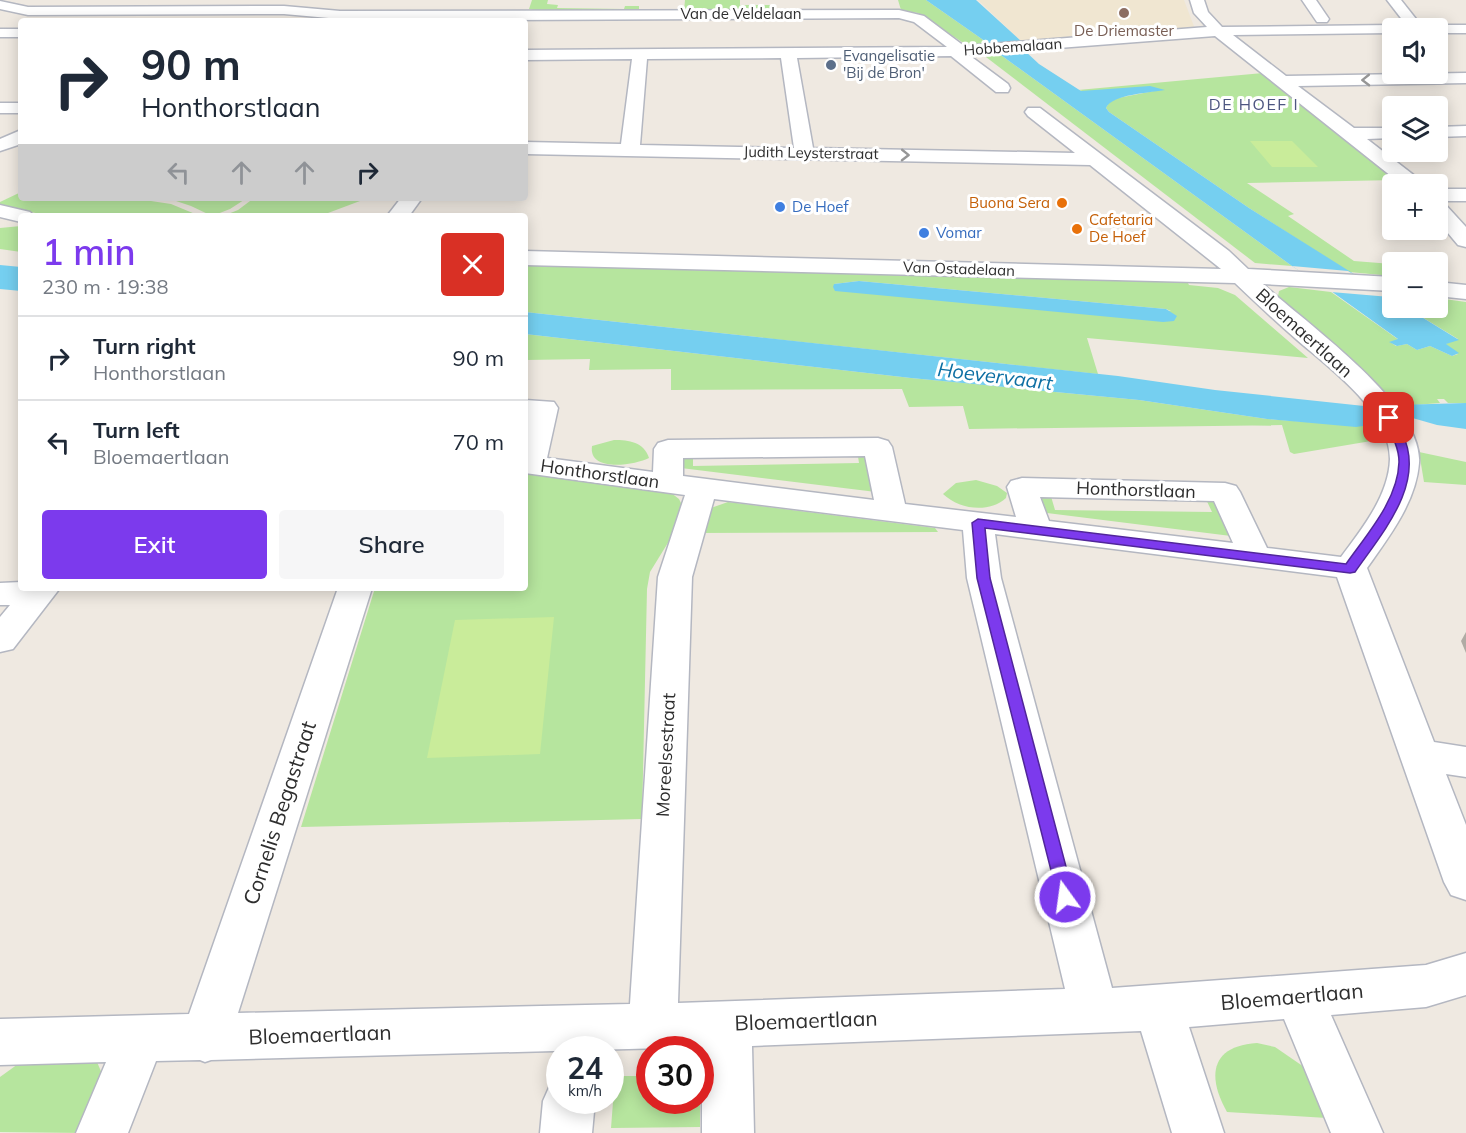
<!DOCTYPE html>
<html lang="en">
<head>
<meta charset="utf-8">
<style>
	body { margin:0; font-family:Mulish,sans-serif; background:#f6f6f7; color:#1f2937; height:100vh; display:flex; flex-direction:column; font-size:22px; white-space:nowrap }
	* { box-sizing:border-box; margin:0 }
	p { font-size:20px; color:#747a83 }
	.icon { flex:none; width:33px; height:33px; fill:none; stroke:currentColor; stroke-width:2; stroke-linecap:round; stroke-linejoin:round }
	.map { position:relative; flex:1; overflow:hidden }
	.sheet { position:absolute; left:18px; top:213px; width:510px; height:378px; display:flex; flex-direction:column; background:#fff; border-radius:6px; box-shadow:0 3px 15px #0003 }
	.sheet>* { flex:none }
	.guide { position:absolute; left:18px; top:18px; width:510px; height:183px; border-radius:6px; box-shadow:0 3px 15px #0003; background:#fff; color:#1f2937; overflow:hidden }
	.controls { position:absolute; left:1382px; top:18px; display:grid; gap:12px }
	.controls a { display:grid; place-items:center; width:66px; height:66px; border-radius:6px; background:#fff; box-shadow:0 3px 15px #0003; font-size:30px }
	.speed { position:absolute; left:546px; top:1036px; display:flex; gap:12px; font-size:30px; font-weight:700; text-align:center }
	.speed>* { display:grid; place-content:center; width:78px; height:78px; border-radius:50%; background:#fff; box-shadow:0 3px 15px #0003; line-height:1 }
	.speed small { font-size:15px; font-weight:400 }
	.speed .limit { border:9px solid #d22; background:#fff; color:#111 }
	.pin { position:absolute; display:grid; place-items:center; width:51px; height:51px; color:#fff; margin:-26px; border-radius:12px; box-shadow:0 3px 9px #0006 }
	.me { position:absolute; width:66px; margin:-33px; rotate:346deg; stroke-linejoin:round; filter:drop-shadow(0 0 4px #0008) }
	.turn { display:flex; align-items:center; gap:21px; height:126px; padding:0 24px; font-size:27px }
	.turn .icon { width:78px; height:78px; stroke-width:2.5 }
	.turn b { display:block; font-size:42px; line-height:51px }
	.lanes { display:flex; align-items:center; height:57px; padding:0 24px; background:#0003; justify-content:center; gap:30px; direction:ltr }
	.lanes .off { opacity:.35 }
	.round { display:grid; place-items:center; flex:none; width:63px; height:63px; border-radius:6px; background:#f6f6f7 }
	.overview { display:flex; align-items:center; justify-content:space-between; height:102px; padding:0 24px }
	h1 { font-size:36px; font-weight:600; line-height:45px; color:#7c3aed }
	.primary-button { display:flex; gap:12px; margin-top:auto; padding:12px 24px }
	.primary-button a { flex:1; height:69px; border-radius:6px; background:#7c3aed; color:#fff; font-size:24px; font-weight:600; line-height:69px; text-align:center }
	.primary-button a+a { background:#f6f6f7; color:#1f2937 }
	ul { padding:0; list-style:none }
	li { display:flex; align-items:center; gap:18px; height:84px; padding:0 24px; border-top:2px solid #e0e1e3 }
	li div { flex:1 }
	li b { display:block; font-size:22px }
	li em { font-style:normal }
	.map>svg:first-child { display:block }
</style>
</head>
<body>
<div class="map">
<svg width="1466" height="1133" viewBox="0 0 1466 1133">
	<rect width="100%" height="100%" fill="#efe9e1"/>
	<path fill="#f0e6d1" d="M978,0h206l11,29 -174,12z"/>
	<g fill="#b6e59e" fill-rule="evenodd">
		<path d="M532,0h16l-1,4 11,1 -1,3 67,1 1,-3h14v4l-102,1 -8,-2z"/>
		<path d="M685,0h55v5h30l1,8 -87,-2z"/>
		<path d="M898,0h28l63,44h-24l-47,-31 -17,-3z"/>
		<path d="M998,53l294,213 -37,-3 -273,-209z"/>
		<path d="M1263,73l134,107 -150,3 47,31 -6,2 66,45 38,3v12l-43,-4 -100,-64 -140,-96 -3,-4 3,-6 9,-4 36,-7 -68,1 -8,-2z"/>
		<path d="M21,192v6l69,2 41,-2 40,6 29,12h-149l-51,-10v-4z"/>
		<path d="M167,198h80l-17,11 -18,7 -21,-10z"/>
		<path d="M254,198h114l-48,18h-97l15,-6z"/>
		<path d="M21,226v26l-21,-3v-21z"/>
		<path d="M525,262l662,19 2,4 29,3 17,7 73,63 -221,-20 11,36 -573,-62zM859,281l307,28 5,2 -337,-27z"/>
		<path d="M1289,287l42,5 68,48 -9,2 6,4 11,-2 10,6 13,-4 22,10 6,-2 -13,-10 13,-5 -51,-31h30v-10l29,4v101h-18l-4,-4h-7l3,4 -38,3 -120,-102 -4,-8 1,-5z"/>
		<path d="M525,334l386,44 228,22 128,19 96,7 8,-9 6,23 -83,14 -4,-2 -8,-27 -313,4 -6,-23 -54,1 -7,-18 -231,1v-21l-82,1 1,-11 -65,1z"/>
		<path d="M614,440c15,0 30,2 35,18 -14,7 -61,15 -57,-12z"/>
		<path d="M869,449l7,43 -195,-24 3,-15h9v13l166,-3 -2,-13z"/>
		<path d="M1419,452l47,10v23l-42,-3z"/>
		<path d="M525,474l145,18 9,7 4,8 -1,13 -32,52 -3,17 -5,230 -341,8 74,-239h150z"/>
		<path d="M976,480l21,6 10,7 -1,5c-18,16 -47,11 -63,-4l13,-11z"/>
		<path d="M1050,493l5,17 157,2 -8,-17h13l22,42 -192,-24 -7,-19z"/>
		<path d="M728,502l207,26 3,4 -242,1 12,-24z"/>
		<path d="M1257,1043l18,4 32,22 20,49 -100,-6c-20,-35 -17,-66 30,-69z"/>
		<path d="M25,1059l72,3 6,14 -17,57 -86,-1v-55z"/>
		<path d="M615,1076h34l1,25h50v26l-89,1z"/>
	</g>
	<g fill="#c9ec9a">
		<path d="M1250,141h42l26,26h-46z"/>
		<path d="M554,617l-14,137 -113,4 28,-138z"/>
	</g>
	<g fill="#75cff0">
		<path d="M926,0h50l45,41 3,9 15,14 42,27 69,-5 15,4c-15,3 -53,4 -59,18l3,4 140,96 143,90v10h15l52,32 -13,4 13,9 -7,3 -22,-10 -13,4 -10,-6 -10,2 -8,-4 9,-3 -67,-48 -39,-25 -294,-213 -9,-9z"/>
		<path d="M0,265l21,2v24l-21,-2z"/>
		<path d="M859,281l307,28 11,7 -3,5 -11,1 -328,-31 -2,-4 1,-3z"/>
		<path d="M525,312l593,64 97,14 149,16 102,-3v26l-29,-4 -28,-8h-38l-8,9 -7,1 -89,-8 -128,-19 -228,-22 -386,-44z"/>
	</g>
	<path fill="#efe9e1" d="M1292,266l56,5 42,26 -59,-5z"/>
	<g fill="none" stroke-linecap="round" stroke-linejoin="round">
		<g stroke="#b4b7c1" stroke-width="3">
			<g id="minor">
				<path d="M1190,0h14l4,12 14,15 170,-2 7,3h-7v5l-159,2 53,41 180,-3v10l-168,3 56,42h38v10l-25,1 53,41 3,4h-22l-186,-148 -246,19 39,29 2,4 -2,4h-12l-45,-36 -154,2 16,90 262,5 -47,-37 -3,-4 3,-4h12l189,143 19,18 144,8v14l-129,-7c40,37 161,121 156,179 -3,39 -30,74 -52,105l67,174 32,5v30l-20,-3 20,51v75l-15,-5 -7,-13 -107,-305 -342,-43 6,44 111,410 314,-23 40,-12v42l-40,12 -95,8 52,118h-52l-47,-114 -95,8 35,106h-52l-31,-102 -389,15 2,87h-52v-86l-491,13 -6,2 -5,-2 -44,1 -28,72h-52l30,-71 -106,3v-46l189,-5 149,-426h34l-134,425 392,-9 28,-427 27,-82 -160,-22v-44l3,-13h-3v-16l29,2 4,6 -11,50 106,14 1,-23 4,-6 10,-3 210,-2 10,3 4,6 13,57 111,13 -9,-30 4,-6 11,-3 203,5 11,3 4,6 27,56 74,9c21,-28 48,-62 49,-98 0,-48 -62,-92 -94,-120 -21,-18 -41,-37 -61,-56l-710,-18v-14l696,18 -131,-104 -565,-11v-12l96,2 11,-85 -107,1v-10l422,-3 -33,-25 -15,-4 -391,2 -6,-2 -162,1 -56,-5 -256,1 -28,-6v-8l28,6 256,-1 56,5 559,-1 25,6 40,30 243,-19 -13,-14zM781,58l13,90 -154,-3 7,-86zM865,456l9,44 -191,-24v-18zM1040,497l174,4 19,42 -184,-22zM714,499l249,31 4,48 98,411 -387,14 14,-426z"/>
				<path d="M1302,0h14l13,19 -2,3h-10z"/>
				<path d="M1387,0h14l15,19 -2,3h-10z"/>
				<path d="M1437,25h29v8h-29v-5h-7z"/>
				<rect x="0" y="29" width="21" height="8"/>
				<rect x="0" y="103" width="21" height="10"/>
				<path d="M1466,126v10l-29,1v-10z"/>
				<path d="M21,130v14l-21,7v-12z"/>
				<path d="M1437,189h29v12h-28l6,2 22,24v20l-8,-2 -21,-25z"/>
				<path d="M401,198h21l-13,18h-22z"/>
				<path d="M0,205l30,7 4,4h-13v6l-21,-5z"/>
				<path d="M1437,282l29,3v14l-29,-3z"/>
				<path d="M21,582v6h39l-47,61 -13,3v-35l10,-12h-10v-22z"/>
				<path d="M560,1080v21h35l-3,32h-52l3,-32 8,-18z"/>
			</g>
		</g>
		<use href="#minor" fill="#fff" fill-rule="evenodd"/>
	</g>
	<path fill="#afaba4" d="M1466,632v21l-5,-12z"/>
	<defs><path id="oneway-chevron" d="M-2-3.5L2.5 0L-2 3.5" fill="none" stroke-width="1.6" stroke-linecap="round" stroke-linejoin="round" transform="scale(1.5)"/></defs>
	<g stroke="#969696">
		<use href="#oneway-chevron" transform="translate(1366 80) rotate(179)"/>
		<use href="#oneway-chevron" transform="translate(905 155) rotate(1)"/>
	</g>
	<path fill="#7c3aed" stroke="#51269a" stroke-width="1.5" d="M1389,415c8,2 10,11 13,18 25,50 -20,100 -47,139l-5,1 -365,-45 5,50 84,319 -2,5 -7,2 -6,-2 -82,-324 -5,-55 6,-4 368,45c21,-30 52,-64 53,-102 0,-16 -9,-30 -16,-44z"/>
	<circle fill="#8d6e63" stroke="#fff" stroke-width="2" cx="1124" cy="13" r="6"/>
	<circle fill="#5c6f8a" stroke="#fff" stroke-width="2" cx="831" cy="65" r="6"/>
	<g fill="#e8710a" stroke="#fff" stroke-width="2">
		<circle cx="1062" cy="203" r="6"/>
		<circle cx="1077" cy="229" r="6"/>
	</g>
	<g fill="#3f7fe0" stroke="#fff" stroke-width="2">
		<circle cx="780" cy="207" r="6"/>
		<circle cx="924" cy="233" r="6"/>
	</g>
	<g text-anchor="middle" stroke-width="6" stroke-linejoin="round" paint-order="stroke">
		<g font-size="15" fill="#2e2e2e" stroke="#fff">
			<text x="741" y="19">Van de Veldelaan</text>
			<text transform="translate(1013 47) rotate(-4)" y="5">Hobbemalaan</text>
			<text transform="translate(811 153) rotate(1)" y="5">Judith Leysterstraat</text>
			<text transform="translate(959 269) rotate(2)" y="5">Van Ostadelaan</text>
		</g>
		<g font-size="15" fill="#785e54" stroke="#fff">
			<text x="1124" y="36">De Driemaster</text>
		</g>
		<g font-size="15" fill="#4e5e75" stroke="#fff" text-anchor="start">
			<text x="843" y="61">Evangelisatie<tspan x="843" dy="17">'Bij de Bron'</tspan></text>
		</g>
		<g font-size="15" fill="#c56008" stroke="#fff" text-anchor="end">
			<text x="1050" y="208">Buona Sera</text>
			<text x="1089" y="225" text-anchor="start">Cafetaria<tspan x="1089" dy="17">De Hoef</tspan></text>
		</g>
		<g font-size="15" fill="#366cbe" stroke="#fff" text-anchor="start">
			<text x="792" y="212">De Hoef</text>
			<text x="936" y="238">Vomar</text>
		</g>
		<g font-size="16" letter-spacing="1.5" fill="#4d5680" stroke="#fff">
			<text x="1254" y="110">DE HOEF I</text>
		</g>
		<g font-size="18" fill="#2e2e2e" stroke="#fff">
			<text transform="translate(1304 333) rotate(42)" y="6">Bloemaertlaan</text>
			<text transform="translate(600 474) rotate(8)" y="6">Honthorstlaan</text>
			<text transform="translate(1136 490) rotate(2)" y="6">Honthorstlaan</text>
			<text transform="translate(666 755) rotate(-87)" y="6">Moreelsestraat</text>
		</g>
		<g font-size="20" font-style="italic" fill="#0d6fa3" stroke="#fff">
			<text transform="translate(995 376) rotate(7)" y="7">Hoevervaart</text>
		</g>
		<g font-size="21" fill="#2e2e2e" stroke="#fff">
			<text transform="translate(280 813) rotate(-72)" y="7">Cornelis Begastraat</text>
			<text transform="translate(1292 997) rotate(-5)" y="7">Bloemaertlaan</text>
			<text transform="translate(806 1021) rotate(-2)" y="7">Bloemaertlaan</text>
			<text transform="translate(320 1035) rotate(-2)" y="7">Bloemaertlaan</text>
		</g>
	</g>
</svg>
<div class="controls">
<a><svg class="icon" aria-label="sound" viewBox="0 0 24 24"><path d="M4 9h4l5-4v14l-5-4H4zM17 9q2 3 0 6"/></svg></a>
<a><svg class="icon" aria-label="layers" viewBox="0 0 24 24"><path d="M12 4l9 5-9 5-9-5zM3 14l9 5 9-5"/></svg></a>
<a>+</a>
<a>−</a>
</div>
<div class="speed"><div>24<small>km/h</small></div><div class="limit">30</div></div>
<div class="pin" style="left:1389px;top:418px;background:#d93025"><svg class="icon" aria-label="arrive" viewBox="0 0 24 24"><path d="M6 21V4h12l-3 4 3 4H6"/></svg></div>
<svg class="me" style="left:1065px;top:897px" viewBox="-20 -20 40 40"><circle r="17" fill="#7c3aed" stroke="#fff" stroke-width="3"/><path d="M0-11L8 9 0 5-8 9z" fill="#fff"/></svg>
<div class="guide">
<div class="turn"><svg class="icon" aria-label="right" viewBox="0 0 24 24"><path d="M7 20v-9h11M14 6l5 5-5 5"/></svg><div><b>90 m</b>Honthorstlaan</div></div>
<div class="lanes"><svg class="icon off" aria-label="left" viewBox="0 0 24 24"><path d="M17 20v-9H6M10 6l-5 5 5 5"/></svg><svg class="icon off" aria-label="ahead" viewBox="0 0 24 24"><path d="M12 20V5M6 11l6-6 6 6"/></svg><svg class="icon off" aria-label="ahead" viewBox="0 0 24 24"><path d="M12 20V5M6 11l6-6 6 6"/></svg><svg class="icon" aria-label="right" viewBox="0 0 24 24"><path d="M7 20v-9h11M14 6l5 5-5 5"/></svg></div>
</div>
<section class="sheet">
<div class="overview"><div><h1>1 min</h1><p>230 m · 19:38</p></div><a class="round" style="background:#d93025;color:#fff"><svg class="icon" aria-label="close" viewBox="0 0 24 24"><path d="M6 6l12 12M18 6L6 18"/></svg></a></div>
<ul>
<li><svg class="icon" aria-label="right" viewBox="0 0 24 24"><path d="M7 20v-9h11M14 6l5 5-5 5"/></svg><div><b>Turn right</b><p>Honthorstlaan</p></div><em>90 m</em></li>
<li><svg class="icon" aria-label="left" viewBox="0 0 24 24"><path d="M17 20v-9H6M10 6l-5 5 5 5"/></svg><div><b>Turn left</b><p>Bloemaertlaan</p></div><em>70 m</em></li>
</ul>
<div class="primary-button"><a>Exit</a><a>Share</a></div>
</section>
</div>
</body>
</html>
